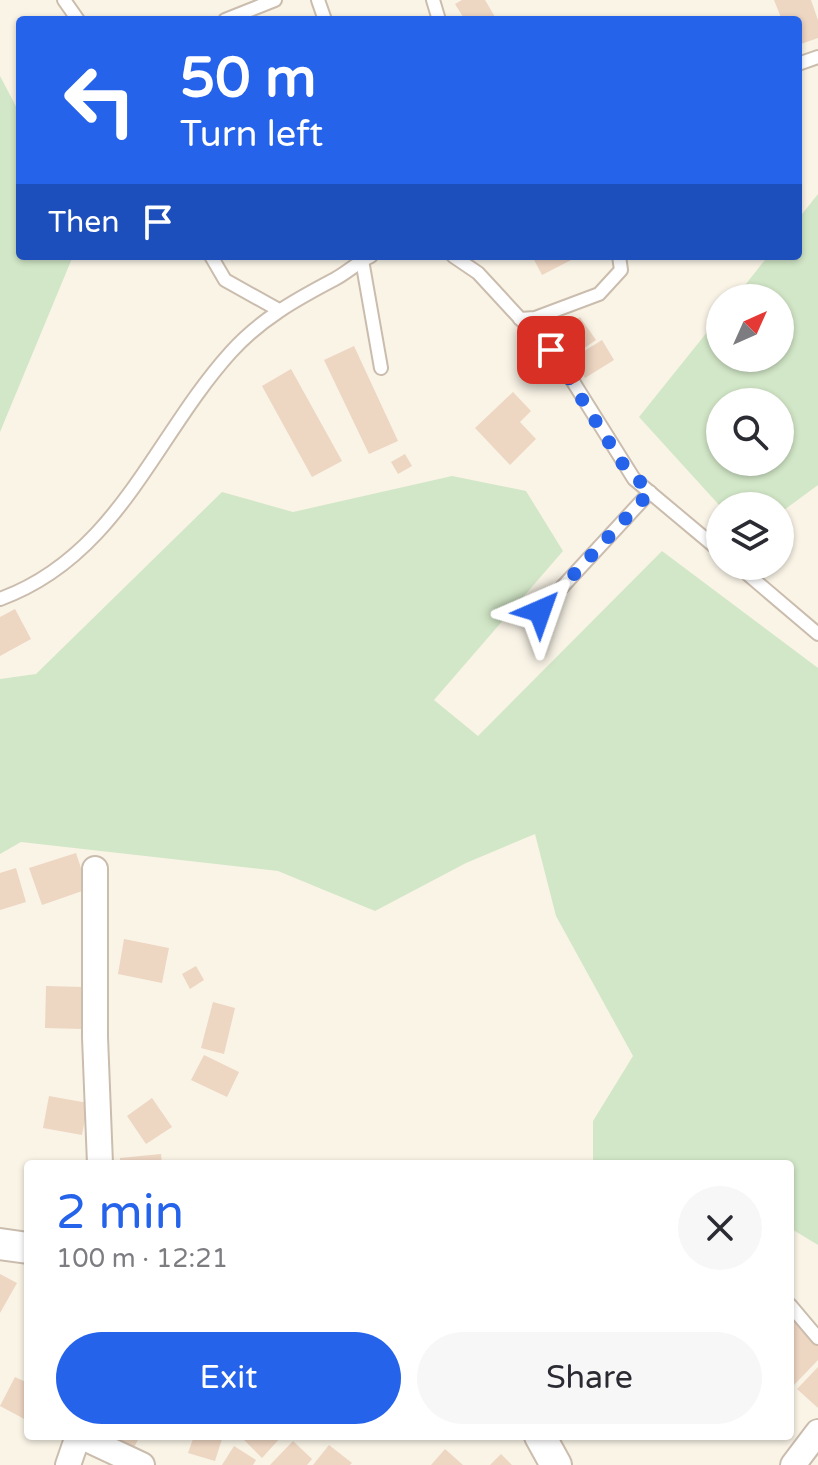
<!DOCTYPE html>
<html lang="en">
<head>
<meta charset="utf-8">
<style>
	body { margin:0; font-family:"Varela Round",sans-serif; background:#f7f7f7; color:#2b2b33; height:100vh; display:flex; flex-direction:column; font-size:30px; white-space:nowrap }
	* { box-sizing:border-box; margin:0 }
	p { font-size:26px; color:#7c7c81 }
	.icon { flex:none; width:44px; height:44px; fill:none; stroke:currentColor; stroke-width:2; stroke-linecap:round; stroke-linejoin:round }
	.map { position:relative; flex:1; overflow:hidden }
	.drawer { position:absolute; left:24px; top:1160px; width:770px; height:280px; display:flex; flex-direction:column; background:#fff; border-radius:8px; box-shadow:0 2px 6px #0004 }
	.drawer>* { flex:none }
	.banner { position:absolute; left:16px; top:16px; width:786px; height:244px; border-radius:8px; box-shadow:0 2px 6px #0004; background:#2563eb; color:#fff; overflow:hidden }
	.needle { width:52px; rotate:45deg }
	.fabs { position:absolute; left:706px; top:284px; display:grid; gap:16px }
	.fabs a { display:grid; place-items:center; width:88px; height:88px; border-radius:50%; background:#fff; box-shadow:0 2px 6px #0004; font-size:40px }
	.pin { position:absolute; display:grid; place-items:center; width:68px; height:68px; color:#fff; margin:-34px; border-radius:16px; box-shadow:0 4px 12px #0006 }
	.me { position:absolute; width:88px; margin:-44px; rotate:43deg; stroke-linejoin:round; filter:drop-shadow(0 0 6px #0008) }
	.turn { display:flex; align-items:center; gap:28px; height:168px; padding:0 32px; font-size:36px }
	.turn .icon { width:104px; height:104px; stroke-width:2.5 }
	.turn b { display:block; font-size:56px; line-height:68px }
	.then { display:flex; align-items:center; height:76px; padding:0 32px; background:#0003; gap:16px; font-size:30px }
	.round { display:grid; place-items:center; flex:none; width:84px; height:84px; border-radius:42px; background:#f7f7f7 }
	.overview { display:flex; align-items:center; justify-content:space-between; height:136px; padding:0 32px }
	h1 { font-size:48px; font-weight:600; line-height:60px; color:#2563eb }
	.cta { display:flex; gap:16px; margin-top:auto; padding:16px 32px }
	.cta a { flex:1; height:92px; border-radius:48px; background:#2563eb; color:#fff; font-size:32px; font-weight:600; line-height:92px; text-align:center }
	.cta a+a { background:#f7f7f7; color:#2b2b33 }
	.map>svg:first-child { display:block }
</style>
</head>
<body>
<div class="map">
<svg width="818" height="1465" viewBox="0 0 818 1465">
	<rect width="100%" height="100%" fill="#faf4e7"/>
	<g fill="#d2e7c7" fill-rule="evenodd">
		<path d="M0,76l20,38v142h53l-73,176z"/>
		<path d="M818,194v291l-38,28v-7h-60l-81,-89 81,-101v42h60v-60h-45l33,-42h30v-37zM780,402v60h-60v-60z"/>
		<path d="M452,476l74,15 37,60 -129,149 44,36 184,-185 156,117v577l-28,-17v-64h-197v-43l40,-65 -77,-140 -21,-82 -69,29 -91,48 -97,-40 -257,-29 -21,12v-175l36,-5 186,-182 71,20z"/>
	</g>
	<g fill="#edd6c2">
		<path d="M462,0h23l10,17 -30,3 -10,-16z"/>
		<path d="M774,0h37l7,20v18l-20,7v-25h-16z"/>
		<path d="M532,256h47l-37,19z"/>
		<path d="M580,317l16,23 -22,15 -16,-23z"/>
		<path d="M602,340l12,20 -29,18 -12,-20z"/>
		<path d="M354,346l44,95 -29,13 -45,-94z"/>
		<path d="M291,369l51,92 -30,16 -50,-91z"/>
		<path d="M513,392l18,19 -11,11 16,17 -26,26 -35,-37z"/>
		<path d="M405,454l7,12 -14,8 -7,-12z"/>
		<path d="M15,609l16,30 -31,17v-39z"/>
		<path d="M76,853l12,36 -46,16 -13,-37z"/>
		<path d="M16,868l10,34 -26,8v-37z"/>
		<path d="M124,939l45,9 -7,35 -44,-9z"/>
		<path d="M196,966l8,14 -14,9 -8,-15z"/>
		<path d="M46,986l38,1 -1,42 -38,-1z"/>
		<path d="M213,1002l22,6 -11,46 -23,-6z"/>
		<path d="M204,1055l35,17 -12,25 -36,-17z"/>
		<path d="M49,1096l39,7 -6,32 -39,-7z"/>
		<path d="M152,1098l20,29 -26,17 -19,-28z"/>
		<path d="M161,1154l1,10h-42v-6z"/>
		<path d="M0,1274l17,9 -17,30z"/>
		<path d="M793,1320l25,25v15l-24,25 -4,-4z"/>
		<path d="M818,1367v41l-21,-19z"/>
		<path d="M15,1377l13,6v38l-28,-15z"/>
		<path d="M109,1436h31l-8,15 -25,-12z"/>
		<path d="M194,1436l28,3 -7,22 -27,-8z"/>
		<path d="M240,1436h42l-20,22z"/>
		<path d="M293,1441l19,18 -5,6h-37z"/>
		<path d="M329,1445l23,18 -2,2h-37z"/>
		<path d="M234,1446l22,14 -3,5h-31z"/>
		<path d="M445,1449l18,16h-32z"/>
		<path d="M501,1454l11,11h-22z"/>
	</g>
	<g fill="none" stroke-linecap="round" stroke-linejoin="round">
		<g stroke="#cbbdae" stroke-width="16">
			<g id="service">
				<path d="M64,0l14,20"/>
				<path d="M318,0l7,20"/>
				<path d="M433,0l6,20"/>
				<path d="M225,20l50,-20"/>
				<path d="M798,64l20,-7"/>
				<path d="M211,256l14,24 52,29"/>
				<path d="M453,256l25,17 84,91 72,115 86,72"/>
				<path d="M362,260l19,108"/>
				<path d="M520,319l15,-1 64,-24 22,-24 -2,-14"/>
				<path d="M738,566l80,68"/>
				<path d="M0,599c118,-43 154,-162 231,-247 30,-33 64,-52 104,-73 13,-7 23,-17 36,-23"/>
				<path d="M540,611l110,-119"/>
				<path d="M790,1305l28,33"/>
			</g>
		</g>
		<g stroke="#cbbdae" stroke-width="28">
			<g id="minor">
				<path d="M95,869v168l5,127"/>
				<path d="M80,1436l62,29"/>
				<path d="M68,1465l10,-29"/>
				<path d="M793,1465l25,-33"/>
			</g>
		</g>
		<g stroke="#cbbdae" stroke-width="34">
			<g id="tertiary">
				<path d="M0,1244l28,4"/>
				<path d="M540,1436l16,29"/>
			</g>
		</g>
		<use href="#service" stroke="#fff" stroke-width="12"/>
		<use href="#minor" stroke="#fff" stroke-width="24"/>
		<use href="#tertiary" stroke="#fff" stroke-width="30"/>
	</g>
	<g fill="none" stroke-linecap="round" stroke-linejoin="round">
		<path stroke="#2563eb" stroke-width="14" stroke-dasharray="0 25.2" d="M540,611l110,-119 -28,-29 -71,-113"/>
	</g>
</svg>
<div class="fabs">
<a><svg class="needle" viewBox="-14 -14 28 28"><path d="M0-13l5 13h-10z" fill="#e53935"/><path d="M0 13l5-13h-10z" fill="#7c7c81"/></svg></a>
<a><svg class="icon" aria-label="search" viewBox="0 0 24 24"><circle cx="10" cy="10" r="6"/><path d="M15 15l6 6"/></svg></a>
<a><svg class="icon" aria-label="layers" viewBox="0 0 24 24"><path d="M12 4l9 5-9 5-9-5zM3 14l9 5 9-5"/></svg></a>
</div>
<div class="pin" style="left:551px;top:350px;background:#d93025"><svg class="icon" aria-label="arrive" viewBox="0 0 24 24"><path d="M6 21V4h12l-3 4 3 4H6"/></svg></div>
<svg class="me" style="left:540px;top:611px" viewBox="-20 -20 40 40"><path d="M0-17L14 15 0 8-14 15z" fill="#2563eb" stroke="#fff" stroke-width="4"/></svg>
<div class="banner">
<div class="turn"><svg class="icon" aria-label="left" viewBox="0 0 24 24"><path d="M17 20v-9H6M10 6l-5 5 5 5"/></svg><div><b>50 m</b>Turn left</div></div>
<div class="then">Then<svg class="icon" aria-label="arrive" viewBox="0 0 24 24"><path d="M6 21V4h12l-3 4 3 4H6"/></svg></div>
</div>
<section class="drawer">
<div class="overview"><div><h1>2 min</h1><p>100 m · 12:21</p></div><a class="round"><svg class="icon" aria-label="close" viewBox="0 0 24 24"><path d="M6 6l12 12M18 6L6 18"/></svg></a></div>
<div class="cta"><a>Exit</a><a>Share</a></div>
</section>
</div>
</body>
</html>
